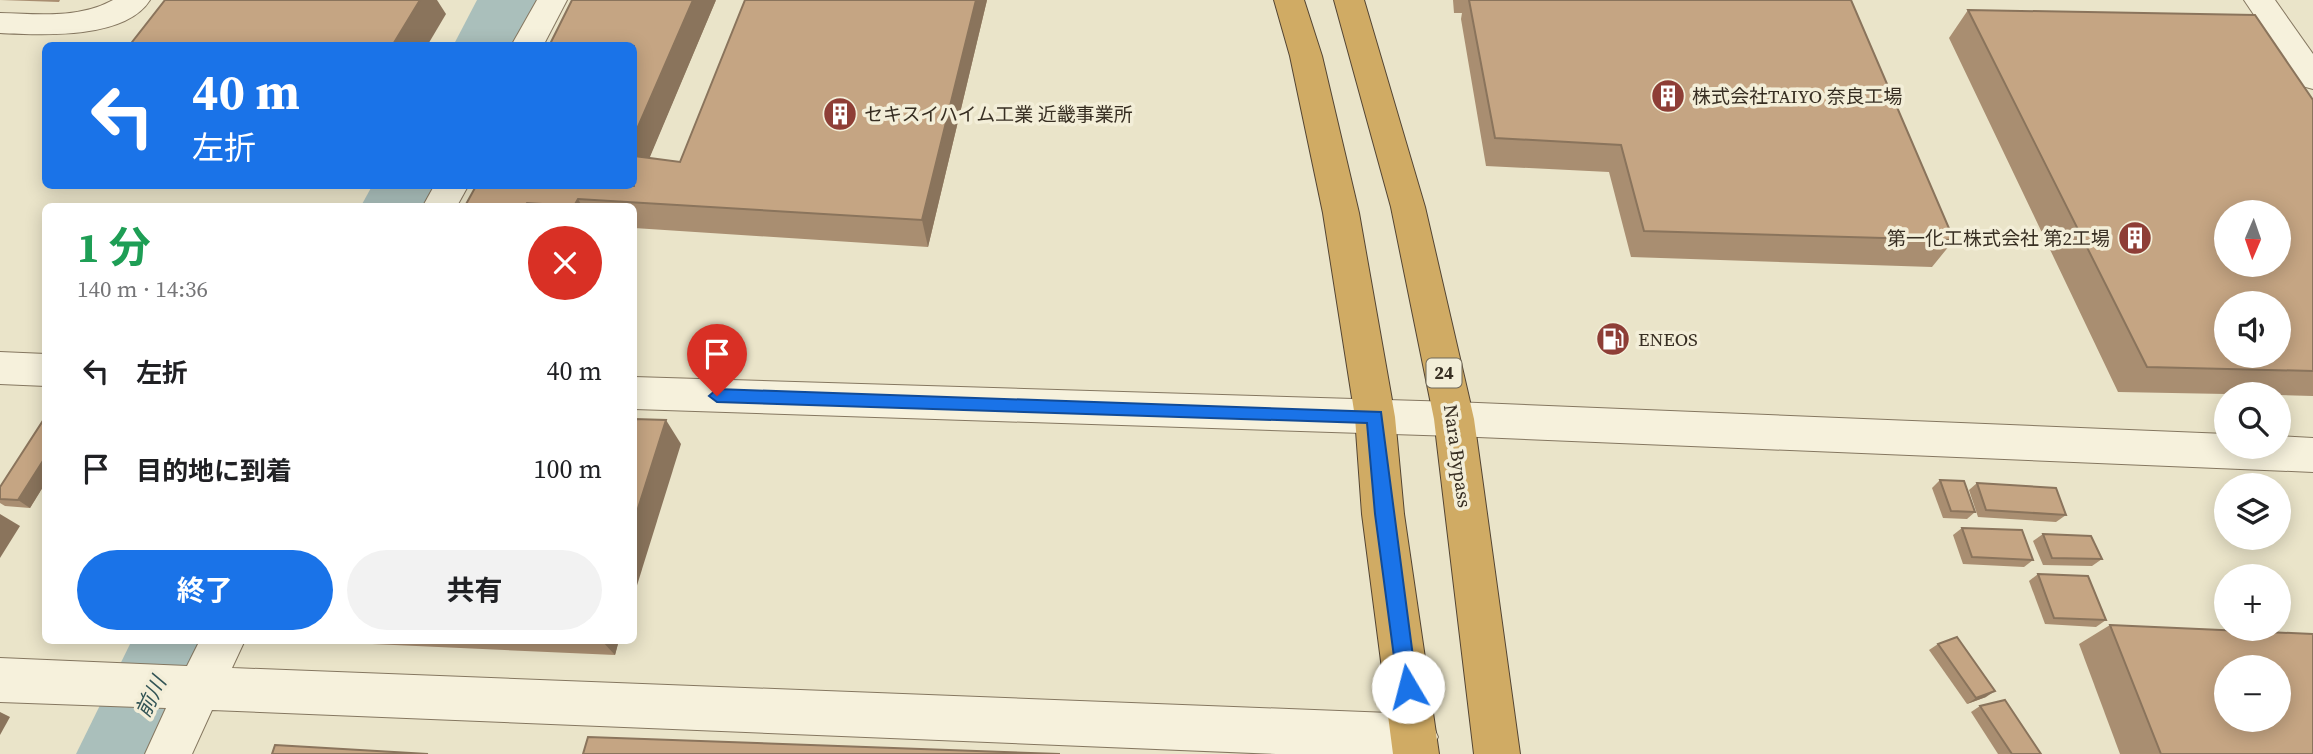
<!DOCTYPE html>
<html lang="ja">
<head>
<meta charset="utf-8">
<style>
	body { margin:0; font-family:"Source Serif 4","Noto Sans JP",serif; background:#f2f2f2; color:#202124; height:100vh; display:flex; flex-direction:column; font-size:26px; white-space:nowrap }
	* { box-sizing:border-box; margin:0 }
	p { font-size:23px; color:#757577 }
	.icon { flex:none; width:38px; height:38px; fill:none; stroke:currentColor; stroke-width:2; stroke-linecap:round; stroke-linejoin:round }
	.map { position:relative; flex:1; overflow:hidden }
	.side { position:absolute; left:42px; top:203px; width:595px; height:441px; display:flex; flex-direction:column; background:#fff; border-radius:10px; box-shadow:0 4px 18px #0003 }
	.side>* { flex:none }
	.hud { position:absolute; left:42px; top:42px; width:595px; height:147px; border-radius:10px; box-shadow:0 4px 18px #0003; background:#1a73e8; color:#fff; overflow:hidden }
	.needle { width:46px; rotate:182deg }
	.fabs { position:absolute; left:2214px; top:200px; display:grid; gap:14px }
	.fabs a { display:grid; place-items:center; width:77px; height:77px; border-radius:50%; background:#fff; box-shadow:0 4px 18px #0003; font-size:35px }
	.pin { position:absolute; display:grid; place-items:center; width:60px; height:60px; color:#fff; margin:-72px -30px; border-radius:50% 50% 50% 0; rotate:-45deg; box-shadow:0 0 7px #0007 }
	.pin .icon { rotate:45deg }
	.me { position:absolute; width:77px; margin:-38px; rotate:352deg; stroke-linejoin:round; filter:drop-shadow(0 0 5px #0008) }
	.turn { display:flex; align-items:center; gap:24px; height:147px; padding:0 35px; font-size:32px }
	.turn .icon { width:91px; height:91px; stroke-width:2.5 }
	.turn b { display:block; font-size:49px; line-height:60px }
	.round { display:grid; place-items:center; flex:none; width:74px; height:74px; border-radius:37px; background:#f2f2f2 }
	.head { display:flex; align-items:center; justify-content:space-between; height:119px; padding:0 35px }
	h1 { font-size:42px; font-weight:700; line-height:52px; color:#1e9e55 }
	.action { display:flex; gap:14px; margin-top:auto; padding:14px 35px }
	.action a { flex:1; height:80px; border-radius:42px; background:#1a73e8; color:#fff; font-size:28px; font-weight:700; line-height:80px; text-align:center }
	.action a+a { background:#f2f2f2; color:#202124 }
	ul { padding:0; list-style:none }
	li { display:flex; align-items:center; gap:21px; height:98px; padding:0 35px }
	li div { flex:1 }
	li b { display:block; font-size:26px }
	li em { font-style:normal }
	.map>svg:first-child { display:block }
</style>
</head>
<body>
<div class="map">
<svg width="2313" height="754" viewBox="0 0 2313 754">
	<rect width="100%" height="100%" fill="#eae4c9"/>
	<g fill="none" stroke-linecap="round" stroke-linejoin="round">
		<g fill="#aabfbb" fill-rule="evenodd">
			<path d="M477,0h62l-23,46h-63z"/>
			<path d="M372,186h71l-12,20h-70z"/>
			<path d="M132,640h91l-53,114h-94z"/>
		</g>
		<g stroke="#857760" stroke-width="2">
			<g id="minor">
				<path d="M113,0h37c-25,40 -109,35 -150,33v-20c37,1 79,6 113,-13z"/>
				<path d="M537,0h30l-24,46h-32z"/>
				<path d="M2244,0h31l38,54v35l-11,-3z"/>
				<path d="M434,186h34l-11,20h-34z"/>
				<path d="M0,352l46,2v32l-46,-2z"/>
				<path d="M634,377l820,25 772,32v12h52v-10l35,2v34l-859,-36 -820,-27z"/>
				<path d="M200,640h45l-13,28 1183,46 16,7 7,16 -9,17h-153l-1064,-44 -20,44h-47l21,-46 -166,-6v-44l187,8z"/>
			</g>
		</g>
		<g stroke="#544533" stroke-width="2">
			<g id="highway">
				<path d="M1274,0h30l18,56 37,157 36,204 9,97 35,240h-46l-31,-240 -7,-97 -32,-204 -33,-157z"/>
				<path d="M1334,0h30l61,207 49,212 46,335h-46l-40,-335 -43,-212z"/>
			</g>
		</g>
		<use href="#minor" fill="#f6f1dc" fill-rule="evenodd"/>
		<use href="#highway" fill="#d0ab64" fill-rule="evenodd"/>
	</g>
	<g fill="#a98e71">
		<path d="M0,0h60l-1,2z"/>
		<path d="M716,0l-67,158 31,4 307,-162 -59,247 -294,-19v-22h-169z"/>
		<path d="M1453,0h398l103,240 -22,27 -301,-10 -22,-85 -123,-6 -25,-147 1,-6h-8z"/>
		<path d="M1968,10l345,90v296l-35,-1v-1h-52l-108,-2 -169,-354z"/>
		<path d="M46,416v66l-16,26 -25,-2 -5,-3v-16z"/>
		<path d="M1940,480l35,32 -8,7 -24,-1 -11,-30z"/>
		<path d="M1977,483l89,32 -10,7 -78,-5 -9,-27z"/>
		<path d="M1962,528l71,32 -9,7 -61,-3 -10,-29z"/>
		<path d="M2043,534l59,25 -10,7 -49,-1 -10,-24z"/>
		<path d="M2038,574l68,46 -10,7 -51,-3 -16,-43z"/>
		<path d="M2110,625l203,129h-193l-41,-110z"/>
		<path d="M284,640h335l-4,15z"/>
		<path d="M1938,644l48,53 -19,7 -38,-54z"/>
		<path d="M1980,706l61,48h-43l-27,-42z"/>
	</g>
	<g fill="#8a745c">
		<path d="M420,0h17l9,14 -19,32h-35z"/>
		<path d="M693,0h23l-77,183 -5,-11v-36z"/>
		<path d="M976,0h11l-59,247 -6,-27z"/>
		<path d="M578,199l4,7h-8z"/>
		<path d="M666,420l15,24 -47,151v-74z"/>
		<path d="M46,456v26l-16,26 -12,-8z"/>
		<path d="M0,514l20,12 -20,32z"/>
		<path d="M601,640h18l-4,15z"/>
		<path d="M1995,691l-9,6 -19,7 9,-6z"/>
		<path d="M0,712l10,5 -10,18z"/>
	</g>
	<g fill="#c5a583" stroke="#8a745c" stroke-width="2" fill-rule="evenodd">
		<path d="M165,0h255l-28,46h-263z"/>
		<path d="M572,0h121l-59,136v-90h-85z"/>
		<path d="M745,0h231l-54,220 -344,-21 -4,7 -47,-3 -2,3h-60l11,-20h158v-30l46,6z"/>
		<path d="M1469,0h382l103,240 -310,-9 -23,-86 -126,-7z"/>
		<path d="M1968,10l287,5 58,85v271l-166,-4zM2226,212h52v52h-52zM2226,303h52v52h-52z"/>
		<path d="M46,416v40l-28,44 -18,-1v-12z"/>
		<path d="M634,419l32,1 -32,101z"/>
		<path d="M1940,480l24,1 11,31 -24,-1z"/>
		<path d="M1977,483l79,5 10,27 -80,-5z"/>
		<path d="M1962,528l60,2 11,30 -61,-3z"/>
		<path d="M2043,534l48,2 11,23 -50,-1z"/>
		<path d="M2038,574l50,2 18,44 -52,-2z"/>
		<path d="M2110,625l203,9v120h-152zM2226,667h52v52h-52z"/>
		<path d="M1957,637l38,54 -19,7 -38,-54z"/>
		<path d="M2005,700l36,54h-29l-32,-48z"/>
		<path d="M588,737l472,17h-477z"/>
		<path d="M275,745l153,9h-156z"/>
	</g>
	<path fill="#1a73e8" stroke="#114b97" stroke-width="2" d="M717,389l664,23 36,275 -3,7 -6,2 -7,-2 -3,-7 -23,-173 -8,-91 -650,-21 -8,-6z"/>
	<defs>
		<g id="building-disc" transform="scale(1.75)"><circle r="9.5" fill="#8e3e36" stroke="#f3eed8"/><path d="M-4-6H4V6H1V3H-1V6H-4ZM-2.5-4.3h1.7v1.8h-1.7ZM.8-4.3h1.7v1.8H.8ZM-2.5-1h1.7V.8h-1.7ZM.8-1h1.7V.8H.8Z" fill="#fff"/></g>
		<g id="fuel-disc" transform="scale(1.75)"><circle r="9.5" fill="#8e3e36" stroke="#f3eed8"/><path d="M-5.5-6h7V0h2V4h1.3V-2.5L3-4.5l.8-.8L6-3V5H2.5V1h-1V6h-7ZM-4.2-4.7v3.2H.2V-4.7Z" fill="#fff"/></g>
	</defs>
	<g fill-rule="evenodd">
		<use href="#building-disc" x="1668" y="96"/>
		<use href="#building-disc" x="840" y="114"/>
		<use href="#building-disc" x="2135" y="238"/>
		<use href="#fuel-disc" x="1613" y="339"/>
	</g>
	<g text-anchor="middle" stroke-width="7" stroke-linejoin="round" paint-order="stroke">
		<rect fill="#f3eed8" stroke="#6f6859" stroke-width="2" x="1426.5" y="358.5" width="35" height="29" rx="5"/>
		<g font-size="18" font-weight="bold" fill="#372e22">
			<text x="1444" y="379">24</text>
		</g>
		<g font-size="19" fill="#372e22" stroke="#f3eed8" text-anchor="start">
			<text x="1692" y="103">株式会社TAIYO 奈良工場</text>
			<text x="864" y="121">セキスイハイム工業 近畿事業所</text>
			<text x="2110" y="245" text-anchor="end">第一化工株式会社 第2工場</text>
			<text x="1638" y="346">ENEOS</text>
		</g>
		<g font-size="19" fill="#372e22" stroke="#f3eed8">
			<text transform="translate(1458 456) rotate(82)" y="7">Nara Bypass</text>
		</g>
		<g font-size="21" font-style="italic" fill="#325455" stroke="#f3eed8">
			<text transform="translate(151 697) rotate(-64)" y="7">前川</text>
		</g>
	</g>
</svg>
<div class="fabs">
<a><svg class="needle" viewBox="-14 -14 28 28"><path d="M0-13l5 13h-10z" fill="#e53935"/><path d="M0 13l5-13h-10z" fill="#757577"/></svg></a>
<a><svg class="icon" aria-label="sound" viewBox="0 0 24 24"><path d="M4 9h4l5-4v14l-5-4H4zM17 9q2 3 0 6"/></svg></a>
<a><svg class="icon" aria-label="search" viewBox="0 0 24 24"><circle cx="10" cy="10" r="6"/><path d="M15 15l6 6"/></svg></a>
<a><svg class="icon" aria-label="layers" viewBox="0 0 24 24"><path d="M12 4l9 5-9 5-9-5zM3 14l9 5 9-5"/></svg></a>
<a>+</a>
<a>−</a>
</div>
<div class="pin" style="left:717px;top:396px;background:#d93025"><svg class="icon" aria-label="arrive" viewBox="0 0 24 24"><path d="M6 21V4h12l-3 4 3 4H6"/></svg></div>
<svg class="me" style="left:1408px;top:687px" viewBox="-20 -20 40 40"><circle r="19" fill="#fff"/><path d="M0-13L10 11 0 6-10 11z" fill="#1a73e8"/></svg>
<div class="hud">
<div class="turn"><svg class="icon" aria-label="left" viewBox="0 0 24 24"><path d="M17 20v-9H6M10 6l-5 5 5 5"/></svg><div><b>40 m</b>左折</div></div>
</div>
<section class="side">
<div class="head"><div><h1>1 分</h1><p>140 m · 14:36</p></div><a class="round" style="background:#d93025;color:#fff"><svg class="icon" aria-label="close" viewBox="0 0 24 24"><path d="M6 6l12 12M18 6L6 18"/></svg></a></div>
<ul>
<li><svg class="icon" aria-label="left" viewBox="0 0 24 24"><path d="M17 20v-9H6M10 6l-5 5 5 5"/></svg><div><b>左折</b></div><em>40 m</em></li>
<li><svg class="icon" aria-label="arrive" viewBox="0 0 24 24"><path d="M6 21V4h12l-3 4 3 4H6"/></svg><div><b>目的地に到着</b></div><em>100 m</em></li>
</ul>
<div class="action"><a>終了</a><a>共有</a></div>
</section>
</div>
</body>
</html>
